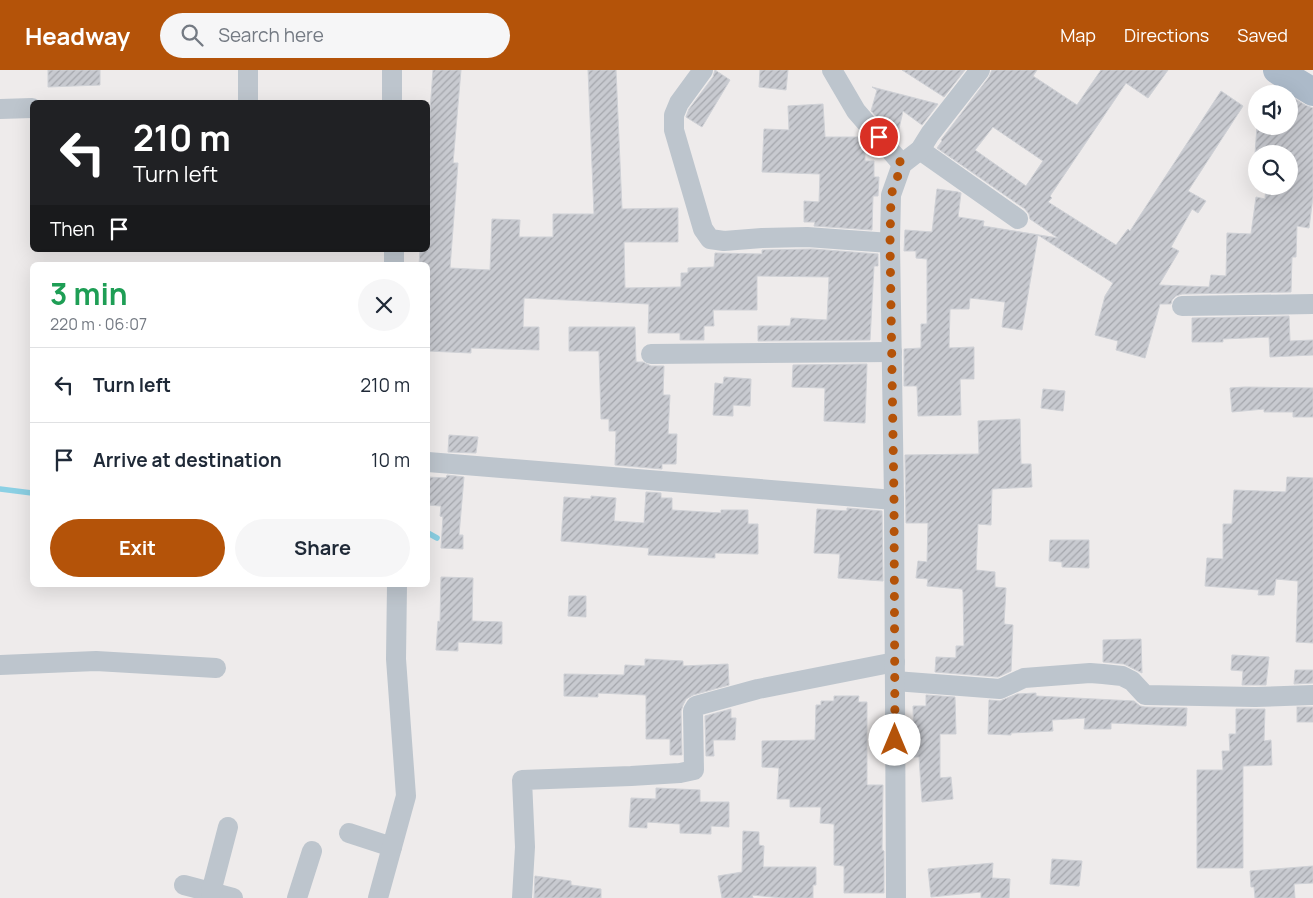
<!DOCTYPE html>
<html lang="en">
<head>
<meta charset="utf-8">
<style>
	body { margin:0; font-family:Manrope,sans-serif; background:#f6f6f7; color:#1f2937; height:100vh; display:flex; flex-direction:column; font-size:19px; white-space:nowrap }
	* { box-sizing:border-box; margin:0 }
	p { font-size:16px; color:#747a83 }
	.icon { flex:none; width:28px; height:28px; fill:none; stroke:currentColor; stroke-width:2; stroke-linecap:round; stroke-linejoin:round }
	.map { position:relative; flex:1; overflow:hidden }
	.drawer { position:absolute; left:30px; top:192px; width:400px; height:325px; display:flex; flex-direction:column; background:#fff; border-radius:8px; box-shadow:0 5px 20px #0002 }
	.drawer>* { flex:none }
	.guide { position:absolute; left:30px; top:30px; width:400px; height:152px; border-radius:8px; box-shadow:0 5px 20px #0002; background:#202124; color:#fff; overflow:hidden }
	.fabs { position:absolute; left:1248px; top:15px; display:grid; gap:10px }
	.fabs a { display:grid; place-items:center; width:50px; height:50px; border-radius:50%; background:#fff; box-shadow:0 5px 20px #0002; font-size:25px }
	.pin { position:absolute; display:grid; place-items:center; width:42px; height:42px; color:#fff; margin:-21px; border:2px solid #fff; border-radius:50%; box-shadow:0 1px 5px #0007 }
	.me { position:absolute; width:55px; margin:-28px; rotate:0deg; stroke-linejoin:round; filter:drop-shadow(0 0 4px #0008) }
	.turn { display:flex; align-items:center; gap:18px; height:105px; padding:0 20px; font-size:22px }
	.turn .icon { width:65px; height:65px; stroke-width:2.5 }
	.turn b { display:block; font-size:35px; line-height:42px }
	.then { display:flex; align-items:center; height:48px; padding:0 20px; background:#0003; gap:10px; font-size:19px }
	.round { display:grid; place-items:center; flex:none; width:52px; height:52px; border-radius:26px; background:#f6f6f7 }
	.headline { display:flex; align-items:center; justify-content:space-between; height:85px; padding:0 20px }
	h1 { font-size:30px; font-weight:700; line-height:38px; color:#1e9e55 }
	.primary-button { display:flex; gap:10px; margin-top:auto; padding:10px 20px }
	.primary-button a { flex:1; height:58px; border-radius:30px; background:#b45309; color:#fff; font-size:20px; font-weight:700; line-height:58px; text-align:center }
	.primary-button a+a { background:#f6f6f7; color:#1f2937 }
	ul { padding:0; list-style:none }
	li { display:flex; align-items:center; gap:15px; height:75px; padding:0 20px; border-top:1px solid #e0e1e3 }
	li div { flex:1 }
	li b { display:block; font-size:19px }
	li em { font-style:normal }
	header { display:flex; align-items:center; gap:30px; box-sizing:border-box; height:70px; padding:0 25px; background:#b45309; color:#fff }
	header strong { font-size:24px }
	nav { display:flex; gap:28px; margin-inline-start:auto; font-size:18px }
	.search { width:350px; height:45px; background:#f6f6f7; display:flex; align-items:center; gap:12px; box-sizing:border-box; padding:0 18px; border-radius:28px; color:#747a83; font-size:19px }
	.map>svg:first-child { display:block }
</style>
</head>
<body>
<header>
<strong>Headway</strong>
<div class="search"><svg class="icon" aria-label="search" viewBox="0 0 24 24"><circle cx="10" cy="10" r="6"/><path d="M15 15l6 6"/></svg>Search here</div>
<nav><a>Map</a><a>Directions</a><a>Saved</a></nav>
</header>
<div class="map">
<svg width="1313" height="828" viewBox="0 0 1313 828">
	<defs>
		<pattern id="building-hatch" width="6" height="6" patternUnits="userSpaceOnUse" patternTransform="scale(1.25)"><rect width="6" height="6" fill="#c8cad0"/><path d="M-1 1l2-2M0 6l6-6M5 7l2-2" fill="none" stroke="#a4a6ac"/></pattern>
	</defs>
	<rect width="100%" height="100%" fill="#eeebeb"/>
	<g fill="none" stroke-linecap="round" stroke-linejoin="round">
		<g stroke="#8bd0e4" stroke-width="5.5">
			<path d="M0,419l32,4"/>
			<path d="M428,463l9,5"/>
		</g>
	</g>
	<g fill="url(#building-hatch)" stroke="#cfd1d6" fill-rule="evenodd">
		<path d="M48,0h52v15l-52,2z"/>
		<path d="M433,0h28l-8,93h5l-8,105 40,2 2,-51 28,1 -1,17h34v-23h41l-6,-144h28l6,139 56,-1v34h-54l1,46 56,-1v-14h7v-5l26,-1 1,-14 47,1v-4l51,-1 65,5v12h-4l-4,74 -112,1v-15h32l1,-8 36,2 2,-43 -72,-1v34h-44l1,16h-10v14h-24v-7h-32l1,-29 -125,-6 -1,29h16v23l-68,-2v5l-43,-2v-86h-9l1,-15h8v-111z"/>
		<path d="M715,0l15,10 -28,47 -16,-10 3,-8 24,-32z"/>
		<path d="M760,0h28l-2,20 -27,-3z"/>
		<path d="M902,0h63l-21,27z"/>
		<path d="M992,0h45l-4,6 44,29 24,-35h67l-20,28 -22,-15 -76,113 2,2 -4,4 68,43 12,-16 2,2 91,-140 22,15 -55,85 18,10 -8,12 -6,-4 -21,38 8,4 -20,34 50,2 2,-12 15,1 1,-43 24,1 5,-37 9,2 1,-13h23v-32h-34l2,-28h32v-31l16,10 8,3v89l-4,31 -12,-2 -1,31h-4l-1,35 -109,2 -6,2 -4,4 -1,4h-11l-15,54 -29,-8 2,-9 -23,-6 10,-39 8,-13 -75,-48 -16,95 -20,-3 3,-25 -35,-4 -1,11h-19l-1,39 25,-1v32h-14l1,36 -43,1 -1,-30h-13v-37l17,-1v-24h6v-65l-11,-1v-7h-12l1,-21 27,2 5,-43 21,3 3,1 -3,24 26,4 -1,5 75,12 -28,-19 -1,-5 -4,-5 -88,-61 5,-7 -1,-1 48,-63zM993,57l50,34 -17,25 -51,-36z"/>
		<path d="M872,17l66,17 -16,21 -19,-14 -5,22 -9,-3 -18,-19 6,-21z"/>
		<path d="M823,34l2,33h38l2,3v21h9v16h5l-1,19h-5l-1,34 -58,-4 1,-4h-11v-21l15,1 1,-28 -58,-2 2,-43 25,1 -1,-24z"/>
		<path d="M1289,246l1,25 23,-1v15l-43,2 -1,-20 -46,2v3h-31v-24z"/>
		<path d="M569,257h66l1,35h7l8,4h13l-1,29h7l-2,39h9l-1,30h-14v5l-47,-4 1,-34h-7v-12h-8l-2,-68h-30z"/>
		<path d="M867,294l-2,59 -41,-2 1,-33 -33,-1 1,-22z"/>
		<path d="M724,307l27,2 -1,27 -17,-1v11l-20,-1 2,-32 8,1z"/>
		<path d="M1245,317l68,1v29h-20v-5h-29v-3l-32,3 -2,-24z"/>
		<path d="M1043,319l22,2 -2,20 -22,-3z"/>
		<path d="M1020,349l1,45h10l1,23 -40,2 -1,36 -13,-1 -2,46 19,2v15l11,1 -2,36 9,1 -2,46 -13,6 -63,-5 1,-15 20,1v-12h8l-1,-54 -1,-3 -35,-3 1,-7 -12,-1 2,-17 9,1 1,-39h-22l-1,-68 74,-1 -1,-33z"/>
		<path d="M449,365l29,2 -2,16 -28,-1z"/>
		<path d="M447,405l17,2 -5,58h4v14l-22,-1 2,-31 -3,-1 1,-10 -13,-1v-28l18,1z"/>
		<path d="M1287,407l26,1v165l-17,-1 2,-61 -22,-2 -2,16h-16l1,-5 -54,-4 2,-28 16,1v-35h9l2,-34 52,2z"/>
		<path d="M646,422l15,1v5h11v12l49,3v-3h27v14h10v30l-43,-1v5l-67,-3 1,-7 -88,-7 3,-44 27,2v-3l25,2 -2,23 30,2z"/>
		<path d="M847,438l35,3 1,70 -45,-3 2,-24 -26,-1 3,-44 30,2z"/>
		<path d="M1050,470h39v28l-27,-1v-5l-13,-1z"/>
		<path d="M441,507l32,1 -1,43 30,1v22l-44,-2v9l-22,-1 2,-29 2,1z"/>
		<path d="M569,526h17v21l-18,-1z"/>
		<path d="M1141,569l1,34 -18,-9 -21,-2v-22z"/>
		<path d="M1232,585l37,2 -3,28h-24l1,-14 -12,-1z"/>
		<path d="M645,589l38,2v5l45,-2 1,21 -36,10 -7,4 -3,6 -2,6 1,44h-12v-16h-24v-44l-48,-2v4l-34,-1v-22l60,1 1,-10 20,1z"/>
		<path d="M1295,600h18v13l-19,1z"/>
		<path d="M1036,623v3l98,5 6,5 5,1 42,1 -1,18 -75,-3v6h-27l1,-11 -33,2 1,11 -42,2v2l-23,-1 1,-34 11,1 17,-7z"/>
		<path d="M926,625l29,2 1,37h-16v44l11,-1 2,22 -31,3 -3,-45h-8l1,-15h2l-1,-36h13z"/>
		<path d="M834,626h25l-1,6h9v83h16l-1,65 2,1v42h-40v-27l-10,-1v-41l-14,-1 1,-16h-31v-8h-13l2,-31 -17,-1v-26l53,-1 1,-35h5v-4h13z"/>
		<rect x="1297" y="637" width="16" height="15"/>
		<path d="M731,639v9h5l-1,22h-22l1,16h-8l-1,-40z"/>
		<path d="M1236,639h29l-1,32 7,-1 1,25 -29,1v102h-46v-98h26l-1,-19h8l-1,-17h7z"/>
		<path d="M656,718l44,2v12h29v25l-18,-1v8l-31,-1v-9l-33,-2v6l-18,-1 2,-29 25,1z"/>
		<path d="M743,761l16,1v13l5,1 -1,21h53v18h-3v13h-31l-30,-3 1,3h-31l-4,-22 24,-4z"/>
		<path d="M1052,789l30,2 -3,25 -29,-2z"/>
		<path d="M993,793l-1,15 18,1 -1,19h-28v-6l-50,5 -3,-28z"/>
		<path d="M1313,796v17l-19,1 1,14h-40l-1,-11h-3l-1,-16z"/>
		<path d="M535,806l36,5v4l30,4v9h-67z"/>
	</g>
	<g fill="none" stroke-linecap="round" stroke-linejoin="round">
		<g stroke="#bdc5cd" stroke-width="20">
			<path d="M392,0v32"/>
			<path d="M703,0l-24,33 -5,12v15l29,99 7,10 14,2 38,-3 45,-1 83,6"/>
			<path d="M832,0l24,41 46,53"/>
			<path d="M248,32v-32"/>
			<path d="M0,39l32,-1"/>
			<path d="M920,80l98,69"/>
			<path d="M394,180v15"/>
			<path d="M1182,236l131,-2"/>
			<path d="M651,284l241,-2"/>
			<path d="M428,392l466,38"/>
			<path d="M0,595l96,-4 120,7"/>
			<path d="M895,611l105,8 24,-11 66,-5 13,1 19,2 10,5 13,14 110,2 58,-2"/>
			<path d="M349,763l43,14"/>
			<path d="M184,815l49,13"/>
			<path d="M211,822l17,-65"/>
			<path d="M297,828l15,-47"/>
			<path d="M378,828l28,-102 -10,-137 1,-74"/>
			<path d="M522,828l3,-51 -3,-67 109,-4 49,-3 14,-3 -1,-59 3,-5 62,-17 137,-27"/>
			<path d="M896,828l-2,-398 -4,-257 1,-48 11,-31 18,-14 10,-16 50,-64"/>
		</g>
		<path stroke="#acbac9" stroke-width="28" d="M1277,0l36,22"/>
	</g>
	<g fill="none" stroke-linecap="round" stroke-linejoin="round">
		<path stroke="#b45309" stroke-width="9" stroke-dasharray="0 16.2" d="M879,67l23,27 -11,31 -1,48 4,257 1,240"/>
	</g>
</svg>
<div class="fabs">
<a><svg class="icon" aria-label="sound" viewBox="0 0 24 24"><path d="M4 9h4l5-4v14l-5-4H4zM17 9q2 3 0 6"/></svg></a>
<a><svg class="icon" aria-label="search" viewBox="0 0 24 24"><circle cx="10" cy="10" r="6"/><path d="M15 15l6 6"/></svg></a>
</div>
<div class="pin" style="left:879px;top:67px;background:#d93025"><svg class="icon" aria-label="arrive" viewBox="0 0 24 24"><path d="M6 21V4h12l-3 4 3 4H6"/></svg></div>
<svg class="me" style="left:895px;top:670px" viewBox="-20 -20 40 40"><circle r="19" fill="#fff"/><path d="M0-13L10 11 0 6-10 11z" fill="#b45309"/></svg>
<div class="guide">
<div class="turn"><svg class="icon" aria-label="left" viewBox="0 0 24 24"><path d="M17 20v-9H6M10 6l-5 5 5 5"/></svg><div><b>210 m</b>Turn left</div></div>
<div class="then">Then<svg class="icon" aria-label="arrive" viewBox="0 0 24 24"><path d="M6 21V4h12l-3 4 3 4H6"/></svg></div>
</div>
<section class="drawer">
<div class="headline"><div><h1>3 min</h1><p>220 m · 06:07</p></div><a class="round"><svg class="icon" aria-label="close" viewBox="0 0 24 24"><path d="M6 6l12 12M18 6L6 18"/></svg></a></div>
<ul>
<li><svg class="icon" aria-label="left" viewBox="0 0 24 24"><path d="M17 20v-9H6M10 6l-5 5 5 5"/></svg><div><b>Turn left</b></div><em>210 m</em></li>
<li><svg class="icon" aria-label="arrive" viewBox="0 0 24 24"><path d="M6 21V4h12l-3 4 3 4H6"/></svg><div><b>Arrive at destination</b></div><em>10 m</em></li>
</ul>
<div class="primary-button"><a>Exit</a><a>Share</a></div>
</section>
</div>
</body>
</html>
